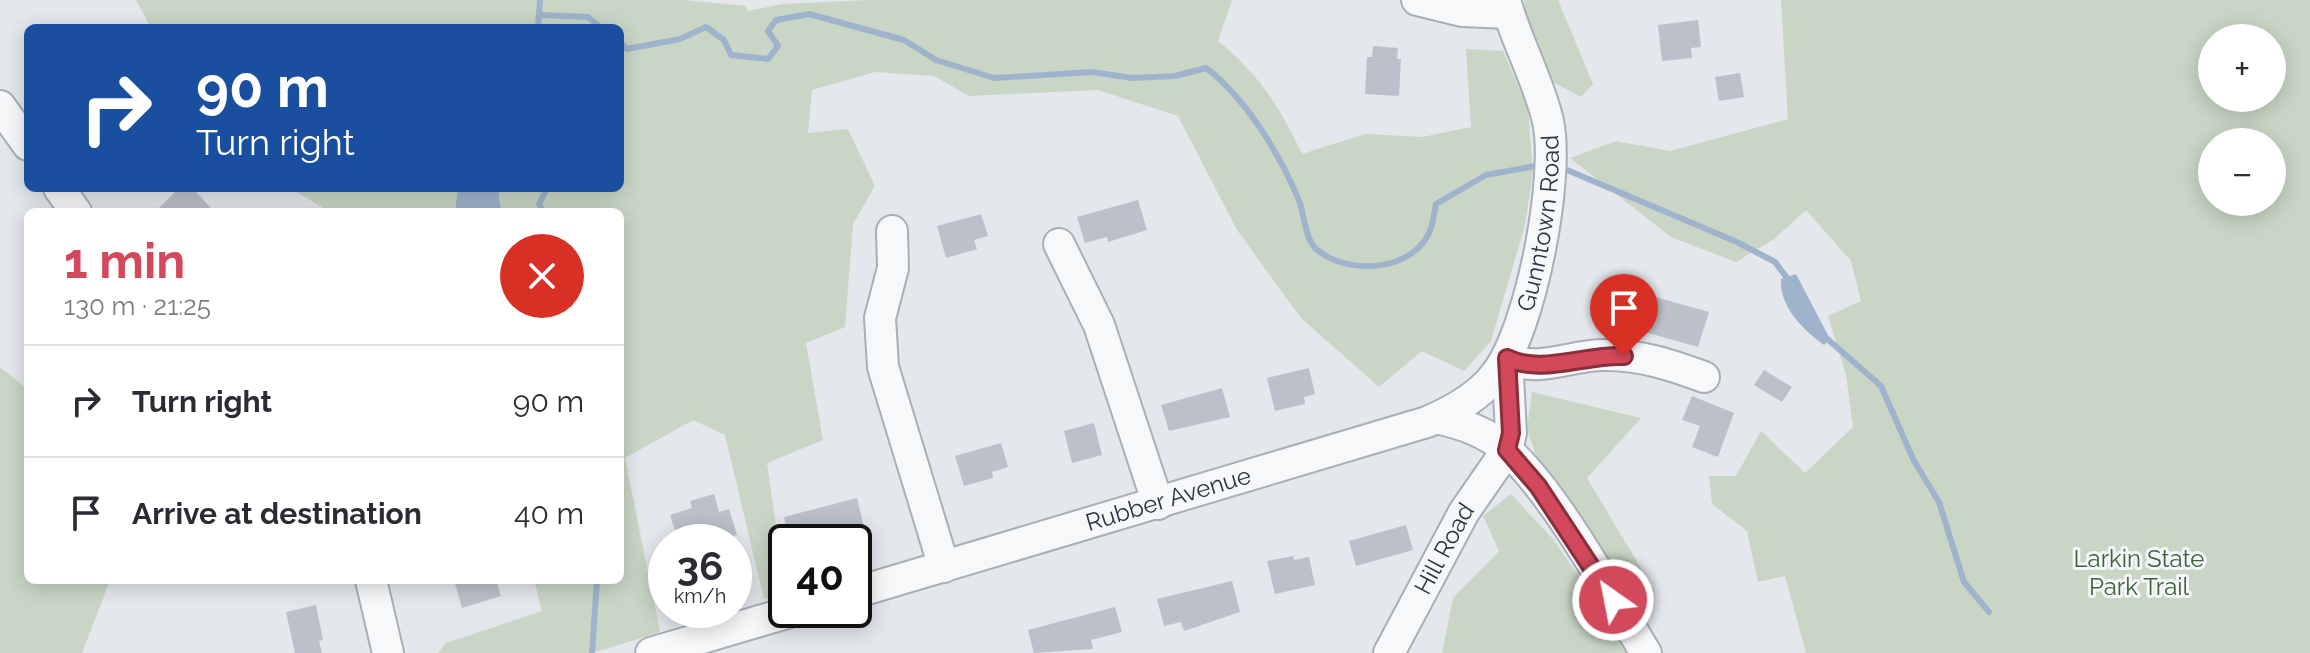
<!DOCTYPE html>
<html lang="en">
<head>
<meta charset="utf-8">
<style>
	body { margin:0; font-family:Raleway,sans-serif; background:#f7f7f7; color:#2b2b33; height:100vh; display:flex; flex-direction:column; font-size:30px; white-space:nowrap }
	* { box-sizing:border-box; margin:0 }
	p { font-size:26px; color:#7c7c81 }
	.icon { flex:none; width:44px; height:44px; fill:none; stroke:currentColor; stroke-width:2; stroke-linecap:round; stroke-linejoin:round }
	.map { position:relative; flex:1; overflow:hidden }
	.drawer { position:absolute; left:24px; top:208px; width:600px; height:376px; display:flex; flex-direction:column; background:#fff; border-radius:12px; box-shadow:0 4px 20px #0003 }
	.drawer>* { flex:none }
	.hud { position:absolute; left:24px; top:24px; width:600px; height:168px; border-radius:12px; box-shadow:0 4px 20px #0003; background:#1a4fa0; color:#fff; overflow:hidden }
	.tools { position:absolute; left:2198px; top:24px; display:grid; gap:16px }
	.tools a { display:grid; place-items:center; width:88px; height:88px; border-radius:50%; background:#fff; box-shadow:0 4px 20px #0003; font-size:40px }
	.speed { position:absolute; left:648px; top:524px; display:flex; gap:16px; font-size:40px; font-weight:700; text-align:center }
	.speed>* { display:grid; place-content:center; width:104px; height:104px; border-radius:50%; background:#fff; box-shadow:0 4px 20px #0003; line-height:1 }
	.speed small { font-size:20px; font-weight:400 }
	.speed .limit { border:4px solid #111; border-radius:12px; background:#fff; color:#111 }
	.pin { position:absolute; display:grid; place-items:center; width:68px; height:68px; color:#fff; margin:-82px -34px; border-radius:50% 50% 50% 0; rotate:-45deg; box-shadow:0 0 8px #0007 }
	.pin .icon { rotate:45deg }
	.me { position:absolute; width:88px; margin:-44px; rotate:327deg; stroke-linejoin:round; filter:drop-shadow(0 0 6px #0008) }
	.turn { display:flex; align-items:center; gap:28px; height:168px; padding:0 40px; font-size:36px }
	.turn .icon { width:104px; height:104px; stroke-width:2.5 }
	.turn b { display:block; font-size:56px; line-height:68px }
	.round { display:grid; place-items:center; flex:none; width:84px; height:84px; border-radius:42px; background:#f7f7f7 }
	.headline { display:flex; align-items:center; justify-content:space-between; height:136px; padding:0 40px }
	h1 { font-size:48px; font-weight:700; line-height:60px; color:#d1495b }
	ul { padding:0; list-style:none }
	li { display:flex; align-items:center; gap:24px; height:112px; padding:0 40px; border-top:2px solid #e1e1e2 }
	li div { flex:1 }
	li b { display:block; font-size:30px }
	li em { font-style:normal }
	.map>svg:first-child { display:block }
</style>
</head>
<body>
<div class="map">
<svg width="2310" height="653" viewBox="0 0 2310 653">
	<rect width="100%" height="100%" fill="#e4e7ec"/>
	<g fill="#c9d6c5" fill-rule="evenodd">
		<path d="M136,0h548l62,6 2,5 35,-7 85,-4h364l-14,41c39,31 63,67 84,113l63,-20 58,3 48,-10 -5,-78 37,2 25,58 5,63 -8,53 -34,116 -27,30 -42,-20 -43,36 -78,-69 -64,-88 -59,-114 -80,-26 -129,6 -35,-20 -59,-4 -63,18 -4,43 40,-4 27,57 -22,38 -8,103 -39,16 17,97 -56,23 19,133 -22,3 -39,-164 -32,-15 -68,38 35,174 -67,21h-155l8,-10 96,-32 -8,-31h86v-368h-290l-40,-24h330v-160h-469z"/>
		<path d="M1524,0h34l35,84 -12,13 -32,-17 -22,-59z"/>
		<path d="M1781,0h529v653h-504l-21,-77 -27,6 -11,-51 -35,-27 -3,-28h27l25,-45 44,42 48,-46 -7,-52 -18,-59 33,-15 -10,-40 -45,-51 -32,29 -38,23 -65,-25 -101,-79 46,-17 54,10 118,-32zM2272,38v60h-60v-60zM2272,142v60h-60v-60z"/>
		<path d="M0,367l28,23v190h82l-28,73h-82z"/>
		<path d="M1532,392l109,26 -54,60 68,114 -18,11 -102,-150 -8,-24z"/>
		<path d="M1511,494l42,45 78,114h-189l11,-55 46,-47 -16,-35z"/>
	</g>
	<g fill="#9fb4cc">
		<path d="M458,188h40l3,24h-46z"/>
		<path d="M1796,274l34,65 -6,6c-21,-15 -45,-39 -43,-66z"/>
	</g>
	<g fill="none" stroke-linecap="round" stroke-linejoin="round">
		<g stroke="#9fb4cc" stroke-width="6">
			<path d="M541,15l47,2 13,11"/>
			<path d="M538,28l2,-28"/>
			<path d="M620,43l7,6 53,-10 26,-12 18,13 7,15 37,4 10,-13 -10,-15 8,-11 33,-6 95,26 32,20 58,18 98,-6 40,6 43,-2 31,-8c40,30 75,88 94,135 4,13 6,37 16,46 30,26 94,24 113,-16 4,-8 5,-20 7,-29l50,-29 55,-10"/>
			<path d="M1560,167l177,75 38,20 15,20"/>
			<path d="M544,212l-5,-8 8,-16"/>
			<path d="M1824,336l57,50 33,75 25,41 25,80 25,30"/>
			<path d="M592,653l5,-73"/>
		</g>
	</g>
	<g fill="#bbc0ca">
		<path d="M1698,20l3,27 -10,1 1,10 -30,3 -4,-36z"/>
		<path d="M1373,46l25,2 -1,11h4l-2,37 -34,-2 2,-37h5z"/>
		<path d="M1740,73l4,24 -25,4 -4,-24z"/>
		<path d="M179,188h13l23,24h-60z"/>
		<path d="M1138,200l9,30 -39,12 -1,-5 -22,6 -8,-26z"/>
		<path d="M981,214l7,22 -14,4 3,9 -31,9 -9,-32z"/>
		<path d="M1648,295l61,17 -11,35 -60,-17z"/>
		<path d="M1309,368l6,26 -11,3 1,7 -30,7 -8,-33z"/>
		<path d="M1764,370l28,17 -10,15 -28,-17z"/>
		<path d="M1222,388l8,29 -61,14 -8,-26z"/>
		<path d="M1692,396l42,17 -16,44 -26,-10 8,-21 -18,-6z"/>
		<path d="M1094,423l8,32 -30,8 -8,-32z"/>
		<path d="M1001,443l7,24 -16,5 1,6 -29,8 -9,-30z"/>
		<path d="M714,494l5,18 10,-3 8,26 -35,7 -2,-7 -21,7 -9,-27 22,-7 -2,-7z"/>
		<path d="M857,498l7,29 -74,15 -6,-25z"/>
		<path d="M1406,525l7,25 -57,16 -7,-25z"/>
		<path d="M1293,556l1,4 15,-3 6,28 -40,9 -8,-33z"/>
		<path d="M454,580h42l5,16 -39,12z"/>
		<path d="M1232,581l8,31 -56,19 -3,-9 -17,4 -7,-27z"/>
		<path d="M316,605l7,35 -4,1 3,12h-27l-9,-41z"/>
		<path d="M1115,607l7,25 -31,8 2,9 -59,4 -6,-23z"/>
	</g>
	<g fill="none" stroke-linecap="round" stroke-linejoin="round">
		<g stroke="#a9aeb7" stroke-width="34">
			<g id="minor">
				<path d="M1417,0l45,11 46,2"/>
				<path d="M0,106l28,39"/>
				<path d="M59,188l17,24"/>
				<path d="M892,231l1,37 -13,50 3,49 61,200"/>
				<path d="M1059,244l40,81 59,179"/>
				<path d="M1436,418c27,6 51,14 72,33 49,45 102,143 138,202"/>
				<path d="M371,580l17,73"/>
				<path id="s1" d="M854,593l573,-171c26,-11 52,-25 69,-48 35,-45 64,-197 52,-253 -10,-42 -32,-80 -43,-121"/>
				<path d="M651,653l146,-43"/>
				<path id="s2" d="M1389,653l75,-141 43,-62 4,-17 -4,-75c32,16 65,-4 99,-3 36,0 65,10 98,22"/>
			</g>
		</g>
		<use href="#minor" stroke="#f7f8fa" stroke-width="30"/>
	</g>
	<g fill="none" stroke-linecap="round" stroke-linejoin="round">
		<g stroke="#882f3b" stroke-width="20">
			<path id="route" d="M1613,600l-75,-114 -31,-36 4,-17 -4,-75c34,17 79,-4 117,-2"/>
		</g>
		<use href="#route" stroke="#d1495b" stroke-width="14"/>
	</g>
	<g text-anchor="middle" stroke-width="6" stroke-linejoin="round" paint-order="stroke">
		<g font-size="24" fill="#2b3445" stroke="#f4f6f9">
			<text dy="8" stroke="none"><textPath href="#s1" startOffset="842">Gunntown Road</textPath></text>
			<text dy="8" stroke="none"><textPath href="#s1" startOffset="328">Rubber Avenue</textPath></text>
			<text dy="8" stroke="none"><textPath href="#s2" startOffset="118">Hill Road</textPath></text>
		</g>
		<g font-size="24" fill="#3f6138" stroke="#f4f6f9">
			<text x="2139" y="567">Larkin State<tspan x="2139" dy="28">Park Trail</tspan></text>
		</g>
	</g>
</svg>
<div class="tools">
<a>+</a>
<a>−</a>
</div>
<div class="speed"><div>36<small>km/h</small></div><div class="limit">40</div></div>
<div class="pin" style="left:1624px;top:356px;background:#d93025"><svg class="icon" aria-label="arrive" viewBox="0 0 24 24"><path d="M6 21V4h12l-3 4 3 4H6"/></svg></div>
<svg class="me" style="left:1613px;top:600px" viewBox="-20 -20 40 40"><circle r="17" fill="#d1495b" stroke="#fff" stroke-width="3"/><path d="M0-11L8 9 0 5-8 9z" fill="#fff"/></svg>
<div class="hud">
<div class="turn"><svg class="icon" aria-label="right" viewBox="0 0 24 24"><path d="M7 20v-9h11M14 6l5 5-5 5"/></svg><div><b>90 m</b>Turn right</div></div>
</div>
<section class="drawer">
<div class="headline"><div><h1>1 min</h1><p>130 m · 21:25</p></div><a class="round" style="background:#d93025;color:#fff"><svg class="icon" aria-label="close" viewBox="0 0 24 24"><path d="M6 6l12 12M18 6L6 18"/></svg></a></div>
<ul>
<li><svg class="icon" aria-label="right" viewBox="0 0 24 24"><path d="M7 20v-9h11M14 6l5 5-5 5"/></svg><div><b>Turn right</b></div><em>90 m</em></li>
<li><svg class="icon" aria-label="arrive" viewBox="0 0 24 24"><path d="M6 21V4h12l-3 4 3 4H6"/></svg><div><b>Arrive at destination</b></div><em>40 m</em></li>
</ul>
</section>
</div>
</body>
</html>
